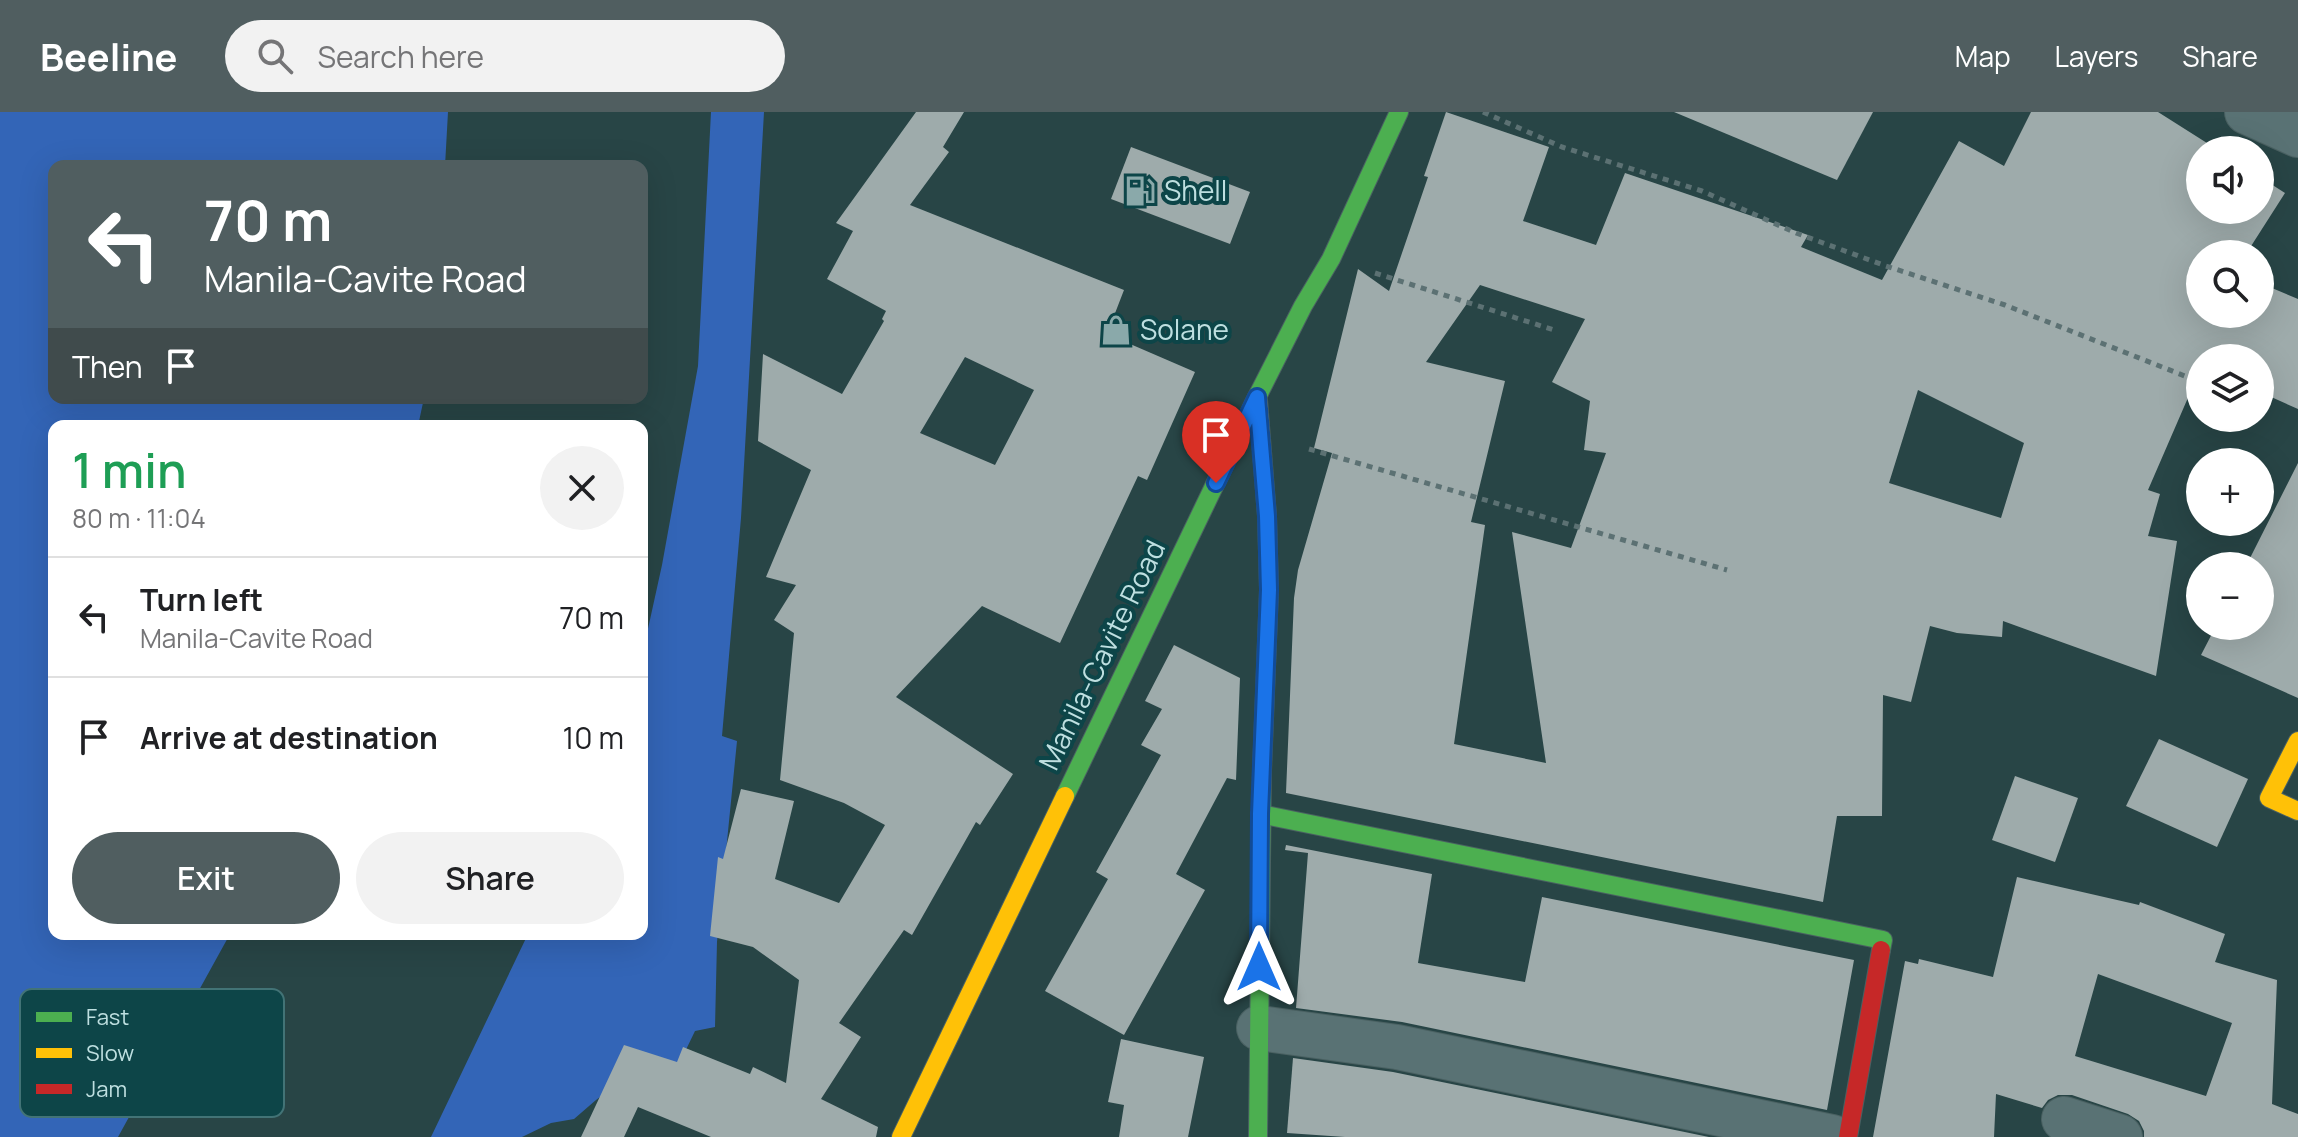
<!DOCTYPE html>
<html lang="en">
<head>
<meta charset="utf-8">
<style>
	body { margin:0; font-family:Manrope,sans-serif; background:#f2f2f2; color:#202124; height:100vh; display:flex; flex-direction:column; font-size:30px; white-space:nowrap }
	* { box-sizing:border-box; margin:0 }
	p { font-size:26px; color:#757577 }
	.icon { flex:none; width:44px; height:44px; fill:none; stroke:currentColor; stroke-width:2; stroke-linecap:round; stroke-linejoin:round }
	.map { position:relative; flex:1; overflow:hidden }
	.side { position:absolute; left:48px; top:308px; width:600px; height:520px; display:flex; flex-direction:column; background:#fff; border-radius:16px; box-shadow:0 8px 32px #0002 }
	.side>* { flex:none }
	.top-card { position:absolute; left:48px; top:48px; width:600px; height:244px; border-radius:16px; box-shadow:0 8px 32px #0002; background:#505e60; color:#fff; overflow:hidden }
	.controls { position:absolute; left:2186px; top:24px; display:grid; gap:16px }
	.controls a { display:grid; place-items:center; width:88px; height:88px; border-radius:50%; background:#fff; box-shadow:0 8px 32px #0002; font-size:40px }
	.pin { position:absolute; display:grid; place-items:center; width:68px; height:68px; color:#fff; margin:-82px -34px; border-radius:50% 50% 50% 0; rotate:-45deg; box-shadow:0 0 8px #0007 }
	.pin .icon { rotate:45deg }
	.me { position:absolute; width:88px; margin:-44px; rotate:0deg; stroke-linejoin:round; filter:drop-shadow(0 0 6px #0008) }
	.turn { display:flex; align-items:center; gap:28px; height:168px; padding:0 24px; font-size:36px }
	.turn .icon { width:104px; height:104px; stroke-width:2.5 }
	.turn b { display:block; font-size:56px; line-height:68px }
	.then { display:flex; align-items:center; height:76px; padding:0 24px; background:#0003; gap:16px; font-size:30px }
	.round { display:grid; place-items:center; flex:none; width:84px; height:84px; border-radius:42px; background:#f2f2f2 }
	.summary { display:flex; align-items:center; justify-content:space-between; height:136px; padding:0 24px }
	h1 { font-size:48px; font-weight:600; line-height:60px; color:#1e9e55 }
	.button { display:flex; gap:16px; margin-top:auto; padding:16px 24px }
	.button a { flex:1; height:92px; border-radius:48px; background:#505e60; color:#fff; font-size:32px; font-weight:600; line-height:92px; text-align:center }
	.button a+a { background:#f2f2f2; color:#202124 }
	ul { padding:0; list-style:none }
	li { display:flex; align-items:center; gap:24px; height:120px; padding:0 24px; border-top:2px solid #e0e0e0 }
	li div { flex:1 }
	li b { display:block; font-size:30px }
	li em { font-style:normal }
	header { display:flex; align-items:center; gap:48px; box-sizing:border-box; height:112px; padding:0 40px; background:#505e60; color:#fff }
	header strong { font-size:38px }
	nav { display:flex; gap:44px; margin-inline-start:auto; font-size:28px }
	.search { width:560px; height:72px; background:#f2f2f2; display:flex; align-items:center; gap:20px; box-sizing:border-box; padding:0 28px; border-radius:44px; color:#757577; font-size:30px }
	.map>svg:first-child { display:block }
</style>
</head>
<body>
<header>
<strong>Beeline</strong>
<div class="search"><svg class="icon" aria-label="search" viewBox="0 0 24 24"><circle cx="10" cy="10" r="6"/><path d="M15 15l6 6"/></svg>Search here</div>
<nav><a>Map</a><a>Layers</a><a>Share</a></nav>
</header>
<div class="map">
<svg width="2298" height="1025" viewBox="0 0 2298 1025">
	<rect width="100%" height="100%" fill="#284546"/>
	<g fill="#3365b7">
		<path d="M0,0h448l-3,54h-391v232h370l-6,28h-364v508h176l-112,203h-118z"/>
		<path d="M711,0h53l-23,406 -19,218 15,5 -20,201 -2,85 -20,4 -14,29 -17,16 -45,7 -23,17 -22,19 -23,4 -29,14h-91l97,-203h114v-278l20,-91 36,-199z"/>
	</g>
	<g fill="#9eabab" fill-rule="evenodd">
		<path d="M916,0h48l-21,35 6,5 -39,53 214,85 -17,44 88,38 -48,108 -9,-4 -78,167 -78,-37 -86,91 117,77 -33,51 -4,-3 -64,113 -8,-5 -65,93 22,14 -40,62 57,28 -2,10h-165l-73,-30 -14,30h-43l43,-92 53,17 6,-15 67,27 3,-7 33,16 13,-103 -46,-33 -43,-11 8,-79 5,2 18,-70 53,12 -19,78 64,24 46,-78 -41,-22 -64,-23 14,-147 -20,-13 22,-35 -30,-8 45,-107 -53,-29 5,-87 79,40 42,-73 -2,-2 4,-8 -59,-32 26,-48 -17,-8zM965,245l69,33 -39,75 -75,-32z"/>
		<path d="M1446,0l103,35 -26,74 73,24 29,-72 183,62 -7,12 81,33 77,-139 45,25 27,-54h127l60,38h-18v60h60v-33l25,16 -39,61h-46v60h60v-31l38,16v110l-38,-17v-34h-60v12l-52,120 12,4 -12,42 29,5 -21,135 -153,-55 -1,16 -45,-4 -27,-7 -19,76 -28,-7 -1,121h-45l-14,86 -537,-109 8,-195 4,-28 34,-117 -18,-5 44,-179 31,22 39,-114 -4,-1zM1480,173l105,34 -33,63 38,19 -6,49 22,3 -35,95 -59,-16 34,231 -92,-19 31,-219 -14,-3 34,-141 -79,-19zM1918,278l106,53 -23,75 -112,-35z"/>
		<path d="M1674,0h199l-36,68z"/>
		<path d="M1131,35l119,45 -20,52 -119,-45z"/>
		<path d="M2298,351v235l-97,-43 15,-29h44v-60h-14z"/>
		<path d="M1174,533l66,33 -4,102 -9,-2 -51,96 29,16 -81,145 -79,-44 63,-112 -12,-7 65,-117 -20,-10 21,-36 -17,-8z"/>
		<path d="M2159,627l89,40 -31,68 -91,-41z"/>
		<path d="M2015,664l63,22 -23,64 -63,-22z"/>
		<path d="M1286,733l146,29 -14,89 107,19 17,-85 312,63 -27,150 -425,-88 -106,-14 12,-155 -23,-3z"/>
		<path d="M2017,765l122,28 1,-3 85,32 -10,28 62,18 -5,124 26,10v23h-154v-6l-5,-10 -11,-7 -56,-19h-14l-10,5 -6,8 -46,-14 -2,43h-121l32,-176 13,3 1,-5 74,18zM2098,862l134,49 -26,73 -131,-40z"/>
		<path d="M1121,927l83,18 -16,80h-69l5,-32 -16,-3z"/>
		<path d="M1293,946l100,14 316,65h-364l-58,-4z"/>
	</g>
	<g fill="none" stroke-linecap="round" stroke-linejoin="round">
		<g stroke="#4a6162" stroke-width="46">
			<g id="street">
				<path d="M2247,0l51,23"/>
				<path d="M1259,916l138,19 435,90"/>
				<path d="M2064,1007l56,18"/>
			</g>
		</g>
		<g stroke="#4a6162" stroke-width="20">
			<g id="fast">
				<path d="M1065,684l192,-399 46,-91 28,-47 68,-147"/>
				<path d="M1260,702l623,126 -2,10"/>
				<path d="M1258,1025l4,-366"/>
			</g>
		</g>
		<g stroke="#4a6162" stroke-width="20">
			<g id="slow">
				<path d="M1258,288l9,116 2,74 -7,181"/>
				<path d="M2298,629l-29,57 29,13"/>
				<path d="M901,1025l164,-341"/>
			</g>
		</g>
		<g stroke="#4a6162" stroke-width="20">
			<path id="jam" d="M1848,1025l33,-187"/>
		</g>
		<g stroke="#5c7173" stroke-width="5" stroke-dasharray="6 6" stroke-linecap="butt">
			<path d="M1483,0l79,35 140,44 94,42 90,33 119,39 195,77"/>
			<path d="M1375,161l179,57"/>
			<path d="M1309,337l418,121"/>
		</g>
		<use href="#street" stroke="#597274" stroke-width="44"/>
		<use href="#fast" stroke="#4caf50" stroke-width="18"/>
		<use href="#slow" stroke="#ffc107" stroke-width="18"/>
		<use href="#jam" stroke="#c62828" stroke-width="18"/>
	</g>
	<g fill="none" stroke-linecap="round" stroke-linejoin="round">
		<g stroke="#114b97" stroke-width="20">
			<path id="route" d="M1216,371l41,-86 10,119 2,74 -9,224 -1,153"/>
		</g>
		<use href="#route" stroke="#1a73e8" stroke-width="14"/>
	</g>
	<defs>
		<g id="fuel-bare" transform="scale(2.4)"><path d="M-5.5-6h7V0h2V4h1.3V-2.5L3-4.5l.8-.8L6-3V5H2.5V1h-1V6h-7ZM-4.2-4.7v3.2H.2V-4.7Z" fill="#8aa9aa" stroke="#0d4548" stroke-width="2.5" paint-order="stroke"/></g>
		<g id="shop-bare" transform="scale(2.4)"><path d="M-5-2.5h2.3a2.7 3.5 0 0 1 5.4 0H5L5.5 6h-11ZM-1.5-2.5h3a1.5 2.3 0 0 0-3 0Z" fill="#8aa9aa" stroke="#0d4548" stroke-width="2.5" paint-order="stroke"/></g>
	</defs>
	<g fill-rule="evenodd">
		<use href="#fuel-bare" x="1140" y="79"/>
		<use href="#shop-bare" x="1116" y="218"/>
	</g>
	<g text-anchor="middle" stroke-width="8" stroke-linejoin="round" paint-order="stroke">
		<g font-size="28" fill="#bedfe0" stroke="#0d4548" text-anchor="start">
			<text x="1164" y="89">Shell</text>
			<text x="1140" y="228">Solane</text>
		</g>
		<g font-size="28" fill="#bedfe0" stroke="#0d4548">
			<text transform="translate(1102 543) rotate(-64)" y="10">Manila-Cavite Road</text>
		</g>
	</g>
	<rect x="20" y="877" width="264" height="128" rx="12" fill="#0d4548" stroke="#427376" stroke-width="2"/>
	<rect x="36" y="900" width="36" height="10" fill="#4caf50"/>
	<rect x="36" y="936" width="36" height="10" fill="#ffc107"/>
	<rect x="36" y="972" width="36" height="10" fill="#c62828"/>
	<g font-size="22" fill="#bedfe0">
		<text x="86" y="913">Fast</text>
		<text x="86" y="949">Slow</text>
		<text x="86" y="985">Jam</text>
	</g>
</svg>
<div class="controls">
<a><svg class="icon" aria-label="sound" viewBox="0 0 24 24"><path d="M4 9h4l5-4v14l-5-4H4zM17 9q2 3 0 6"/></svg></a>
<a><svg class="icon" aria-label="search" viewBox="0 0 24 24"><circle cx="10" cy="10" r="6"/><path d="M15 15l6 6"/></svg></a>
<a><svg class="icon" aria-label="layers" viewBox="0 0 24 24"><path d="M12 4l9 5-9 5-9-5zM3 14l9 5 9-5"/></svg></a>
<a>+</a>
<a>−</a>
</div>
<div class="pin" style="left:1216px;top:371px;background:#d93025"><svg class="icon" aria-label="arrive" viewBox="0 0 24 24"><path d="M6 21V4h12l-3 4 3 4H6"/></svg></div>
<svg class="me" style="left:1259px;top:855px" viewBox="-20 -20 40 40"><path d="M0-17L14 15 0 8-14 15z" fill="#1a73e8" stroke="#fff" stroke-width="4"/></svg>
<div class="top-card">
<div class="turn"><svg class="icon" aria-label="left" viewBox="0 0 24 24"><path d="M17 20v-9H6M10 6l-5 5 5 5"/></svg><div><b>70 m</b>Manila-Cavite Road</div></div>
<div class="then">Then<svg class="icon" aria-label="arrive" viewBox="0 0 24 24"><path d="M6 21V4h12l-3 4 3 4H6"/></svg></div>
</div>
<section class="side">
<div class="summary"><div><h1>1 min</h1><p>80 m · 11:04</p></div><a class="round"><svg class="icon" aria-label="close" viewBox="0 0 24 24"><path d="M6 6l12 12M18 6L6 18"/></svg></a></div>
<ul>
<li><svg class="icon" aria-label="left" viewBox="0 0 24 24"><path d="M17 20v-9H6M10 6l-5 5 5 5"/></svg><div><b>Turn left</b><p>Manila-Cavite Road</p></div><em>70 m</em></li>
<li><svg class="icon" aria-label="arrive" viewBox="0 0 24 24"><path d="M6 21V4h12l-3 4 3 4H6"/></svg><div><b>Arrive at destination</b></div><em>10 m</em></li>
</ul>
<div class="button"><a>Exit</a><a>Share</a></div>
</section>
</div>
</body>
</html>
